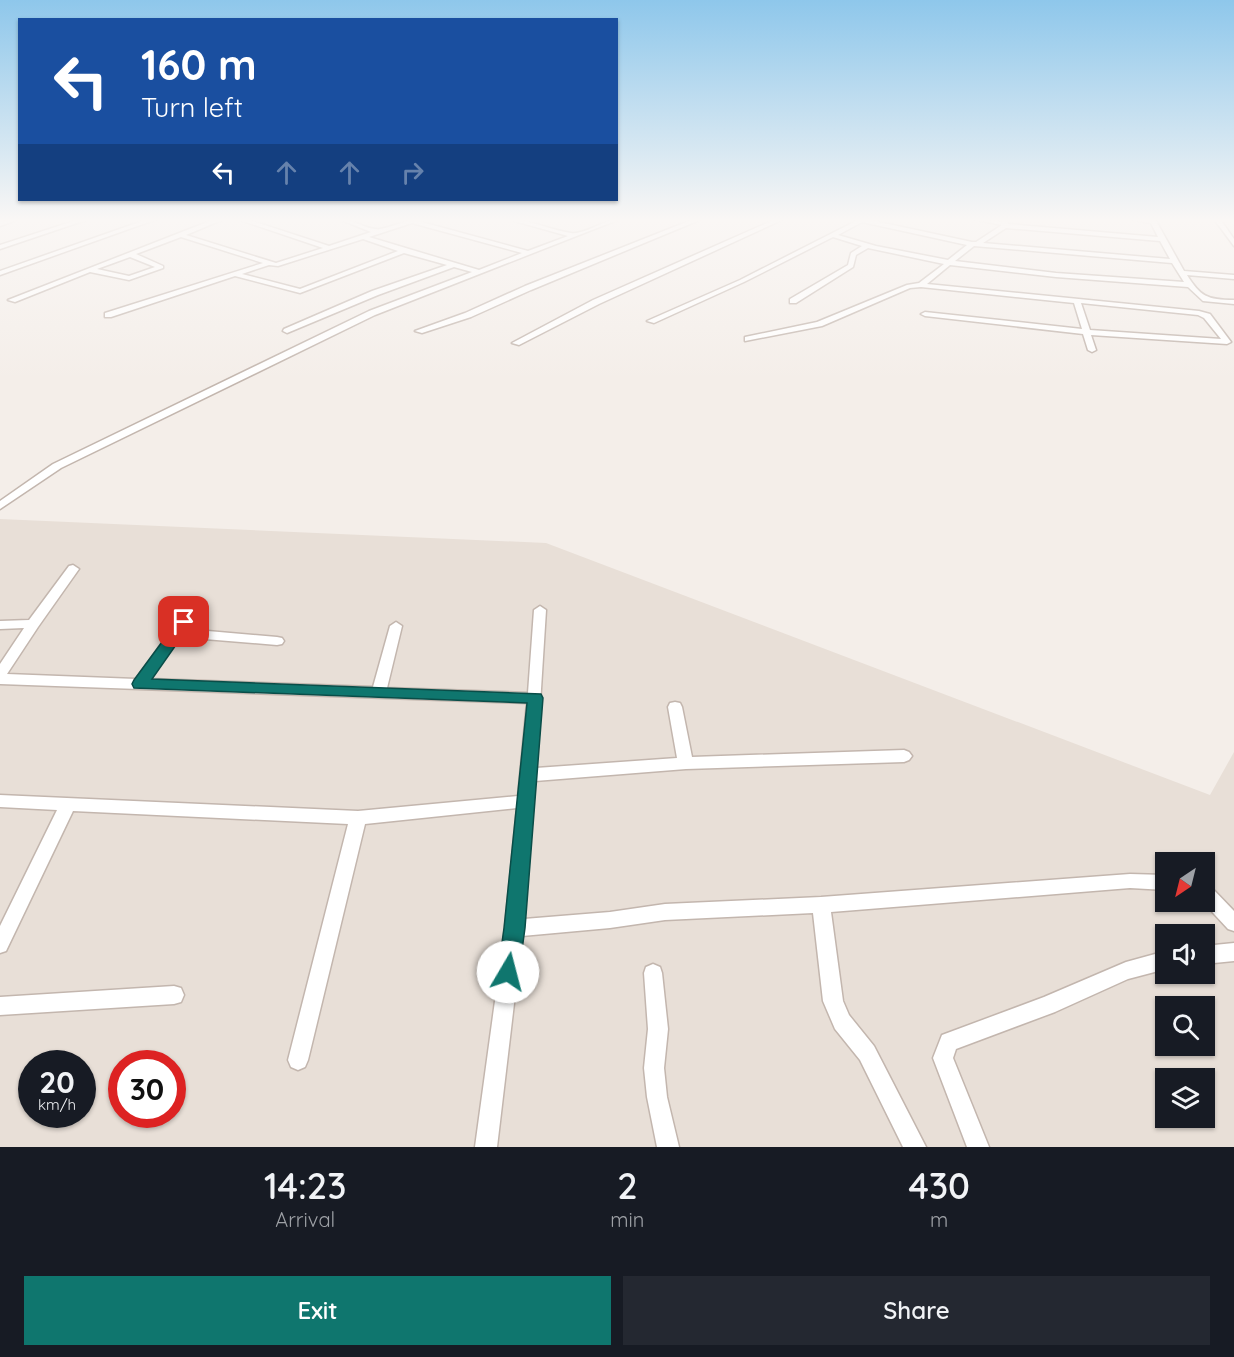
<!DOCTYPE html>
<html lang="en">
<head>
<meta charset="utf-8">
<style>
	body { margin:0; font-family:Quicksand,sans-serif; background:#242831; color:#f1f3f6; height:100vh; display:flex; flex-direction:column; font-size:22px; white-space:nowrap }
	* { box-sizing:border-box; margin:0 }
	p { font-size:20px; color:#9ea1a6 }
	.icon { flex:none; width:33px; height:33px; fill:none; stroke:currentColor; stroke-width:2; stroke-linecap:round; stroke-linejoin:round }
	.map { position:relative; height:1147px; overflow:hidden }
	.details { display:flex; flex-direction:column; background:#171b24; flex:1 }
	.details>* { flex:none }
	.banner { position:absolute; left:18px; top:18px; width:600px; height:183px; border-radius:0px; box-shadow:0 2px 4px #0004; background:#1a4fa0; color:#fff; overflow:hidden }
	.needle { width:39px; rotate:215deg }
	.controls { position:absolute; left:1155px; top:852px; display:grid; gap:12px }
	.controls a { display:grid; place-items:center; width:60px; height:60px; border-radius:0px; background:#171b24; box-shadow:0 2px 4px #0004; font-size:30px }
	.speed { position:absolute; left:18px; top:1050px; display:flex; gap:12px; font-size:30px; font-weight:700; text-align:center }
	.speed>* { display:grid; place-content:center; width:78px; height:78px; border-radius:50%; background:#171b24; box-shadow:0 2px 4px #0004; line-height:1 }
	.speed small { font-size:15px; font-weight:400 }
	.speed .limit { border:9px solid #d22; background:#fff; color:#111 }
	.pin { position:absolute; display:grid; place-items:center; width:51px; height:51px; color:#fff; margin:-26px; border-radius:12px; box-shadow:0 3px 9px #0006 }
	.me { position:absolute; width:66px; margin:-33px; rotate:8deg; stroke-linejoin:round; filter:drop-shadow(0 0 4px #0008) }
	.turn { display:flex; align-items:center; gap:21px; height:126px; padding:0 24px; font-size:27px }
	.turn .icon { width:78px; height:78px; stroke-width:2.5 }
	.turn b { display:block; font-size:42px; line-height:51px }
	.lanes { display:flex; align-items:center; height:57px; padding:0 24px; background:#0003; justify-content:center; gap:30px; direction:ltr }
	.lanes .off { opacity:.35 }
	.eta { display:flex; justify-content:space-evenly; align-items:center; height:102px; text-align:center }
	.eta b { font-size:36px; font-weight:600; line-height:42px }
	.button { display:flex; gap:12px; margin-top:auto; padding:12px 24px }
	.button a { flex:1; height:69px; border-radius:0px; background:#0f766e; color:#fff; font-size:24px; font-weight:600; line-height:69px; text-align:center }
	.button a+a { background:#242831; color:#f1f3f6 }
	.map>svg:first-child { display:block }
</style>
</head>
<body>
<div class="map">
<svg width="1234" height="1147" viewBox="0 0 1234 1147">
	<rect width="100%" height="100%" fill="#f4eee9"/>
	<path fill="#e8dfd7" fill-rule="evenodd" d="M0,519l546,24 664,252 24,-43v395h-1234zM1166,862h38v40h-38zM1166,934h38v40h-38zM1166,1006h38v40h-38zM32,1064h50v50h-50zM122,1064h50v50h-50zM1166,1078h38v40h-38z"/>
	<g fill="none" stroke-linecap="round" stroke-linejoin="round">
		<g stroke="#c3b6ae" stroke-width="3">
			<g id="street">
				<path d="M10,219h9l-19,7v-4z"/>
				<path d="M80,219h9l-89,30v-4z"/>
				<path d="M148,219h9l-157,56v-4z"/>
				<path d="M215,219h9l-38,16 90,28 47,-15 -86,-29h9l83,27 42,-14 -32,-13c14,0 30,12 41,10 14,-2 26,-10 41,-10l-3,2 110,30 40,-15 -61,-17c22,0 42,11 64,14 14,2 33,-14 49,-14l-245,96 -314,153 -61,41v-8l53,-37 316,-153 103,-39 -18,-5 -76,28 -91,38 -4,-2 1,-2 88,-38 75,-26 -43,-12 -104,40 -65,-17 -124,41h-6v-4l158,-50 -82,-26 -45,17 27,12v2l-34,12 -39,-8 -75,30 -7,-2zM412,223l110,30 -43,17 -110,-33zM363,239l35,12 -98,38 -58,-15 27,-9 9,1zM130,257l25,10 -26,9 -32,-7z"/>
				<path d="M694,219h8l-171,71 -60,27 -49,16 -7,-2 50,-18 60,-27z"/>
				<path d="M776,219h8l-185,85 -80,41 -7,-2 81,-43z"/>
				<path d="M853,219h12l107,23h4l26,-17 -29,-6 29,3 1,-3h4l1,5 150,13 -7,-14 -23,-4h27l29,52 50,4v4l-47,-4c13,21 20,25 47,25v4l-31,-3 -15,-14 -132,-10 -106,-12 -23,19 272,27 11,3 21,28 -4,2 -136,-9 5,15 -4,2 -4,-2 -5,-16 -158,-18 -4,-2 4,-2 157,17 -8,-26 -153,-16 -11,1 -88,38 -77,15v-4l72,-15 90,-37 12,-2 25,-19 -76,-16 -12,7 -3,12 -57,36h-6v-4l58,-34 3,-12 11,-7 -29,-9 -89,45 -90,41 -7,-2 93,-41 116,-59zM862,222l105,23 -19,15 -72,-14 -38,-11zM1006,228l154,13 10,18 -187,-16zM974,246l198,17 12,19 -128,-9 -101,-12zM1081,303l117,12 6,3 17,21 -131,-9z"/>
				<path d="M1214,219h6l14,20v7z"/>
				<path d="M73,565l6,4 -41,58 -31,47 129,5 43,-60 5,-1 6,4 -5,7 92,8 5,1 2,3 -2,3 -5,1 -97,-8 -30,42 223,8 17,-61 6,-4 6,4 -15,62 141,5 6,-83 6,-4 6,4 -10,158 141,-10 -9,-51 2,-4 5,-1 5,1 2,4 10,50 212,-7 5,2 3,4 -3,4 -5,2 -218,7 -151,12 -11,138 86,-7 55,-8 156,-7 309,-23 36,1v15l-36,-2 -299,24 12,89 6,14 25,31 52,101h-23l-43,-87 -25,-31 -12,-28 -10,-88 -148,7 -55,8 -88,8 -25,211h-22l30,-219 12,-120 -152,16 -57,236 -3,7 -7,3 -7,-3 -3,-7 60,-236 -275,-13 -67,140 -6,2v-27l57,-116 -57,-3v-12l358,16 160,-15 9,-93 -527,-19v-20l24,-36 -24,1v-8l29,-1 40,-54z"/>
				<path d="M1204,884l6,2 24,25v20l-6,-2 -25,-27h1z"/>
				<path d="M1234,943v18l-30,3v-18z"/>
				<path d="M1166,951v18l-38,10 -73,33 -99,37 -3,9 36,89h-22l-34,-89 9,-23 102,-38 82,-35z"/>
				<path d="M653,964l7,3 2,6 6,56 -4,39 3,29 12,50h-22l-10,-50 -3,-29 4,-39 -4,-56 2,-6z"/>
				<path d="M174,986l7,2 3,7 -3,7 -7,2 -174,11v-18z"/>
			</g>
		</g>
		<use href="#street" fill="#fff" fill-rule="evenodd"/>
	</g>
	<linearGradient id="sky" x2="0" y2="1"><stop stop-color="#8ec7eb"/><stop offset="0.58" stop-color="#faf7f5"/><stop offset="1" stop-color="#faf7f5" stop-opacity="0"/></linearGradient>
	<rect width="1234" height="380" fill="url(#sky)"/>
	<path fill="#0f766e" stroke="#0a4d48" stroke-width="1.5" d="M184,618l8,4 -40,57 389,15 2,4 -18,230 -6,44 -3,8 -8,3 -7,-3 -3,-8 6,-44 23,-225 -393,-15 -2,-4 2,-4 45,-61z"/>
</svg>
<div class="controls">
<a><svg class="needle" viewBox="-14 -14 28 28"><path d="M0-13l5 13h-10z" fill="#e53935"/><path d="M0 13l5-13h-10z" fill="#9ea1a6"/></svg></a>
<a><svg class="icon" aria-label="sound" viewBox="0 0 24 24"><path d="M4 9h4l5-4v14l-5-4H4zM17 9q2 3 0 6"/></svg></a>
<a><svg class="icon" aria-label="search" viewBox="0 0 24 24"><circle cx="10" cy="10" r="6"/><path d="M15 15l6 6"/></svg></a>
<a><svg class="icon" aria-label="layers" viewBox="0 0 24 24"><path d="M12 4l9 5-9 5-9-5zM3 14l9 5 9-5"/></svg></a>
</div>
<div class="speed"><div>20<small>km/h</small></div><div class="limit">30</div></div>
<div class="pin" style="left:184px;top:622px;background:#d93025"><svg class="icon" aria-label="arrive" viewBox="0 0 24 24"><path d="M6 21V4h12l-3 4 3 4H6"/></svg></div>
<svg class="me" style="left:508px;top:972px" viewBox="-20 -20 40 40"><circle r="19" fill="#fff"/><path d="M0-13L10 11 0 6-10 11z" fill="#0f766e"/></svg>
<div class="banner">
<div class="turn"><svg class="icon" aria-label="left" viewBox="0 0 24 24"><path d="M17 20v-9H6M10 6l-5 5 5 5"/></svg><div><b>160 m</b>Turn left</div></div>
<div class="lanes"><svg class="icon" aria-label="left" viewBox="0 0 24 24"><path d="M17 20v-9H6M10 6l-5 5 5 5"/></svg><svg class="icon off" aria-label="ahead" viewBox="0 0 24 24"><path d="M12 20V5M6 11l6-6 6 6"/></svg><svg class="icon off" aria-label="ahead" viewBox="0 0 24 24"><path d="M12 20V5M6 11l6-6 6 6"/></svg><svg class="icon off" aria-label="right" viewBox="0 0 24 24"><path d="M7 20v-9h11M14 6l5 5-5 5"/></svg></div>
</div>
</div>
<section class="details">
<div class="eta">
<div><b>14:23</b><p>Arrival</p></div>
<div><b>2</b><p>min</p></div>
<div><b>430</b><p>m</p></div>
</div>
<div class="button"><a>Exit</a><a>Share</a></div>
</section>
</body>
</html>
